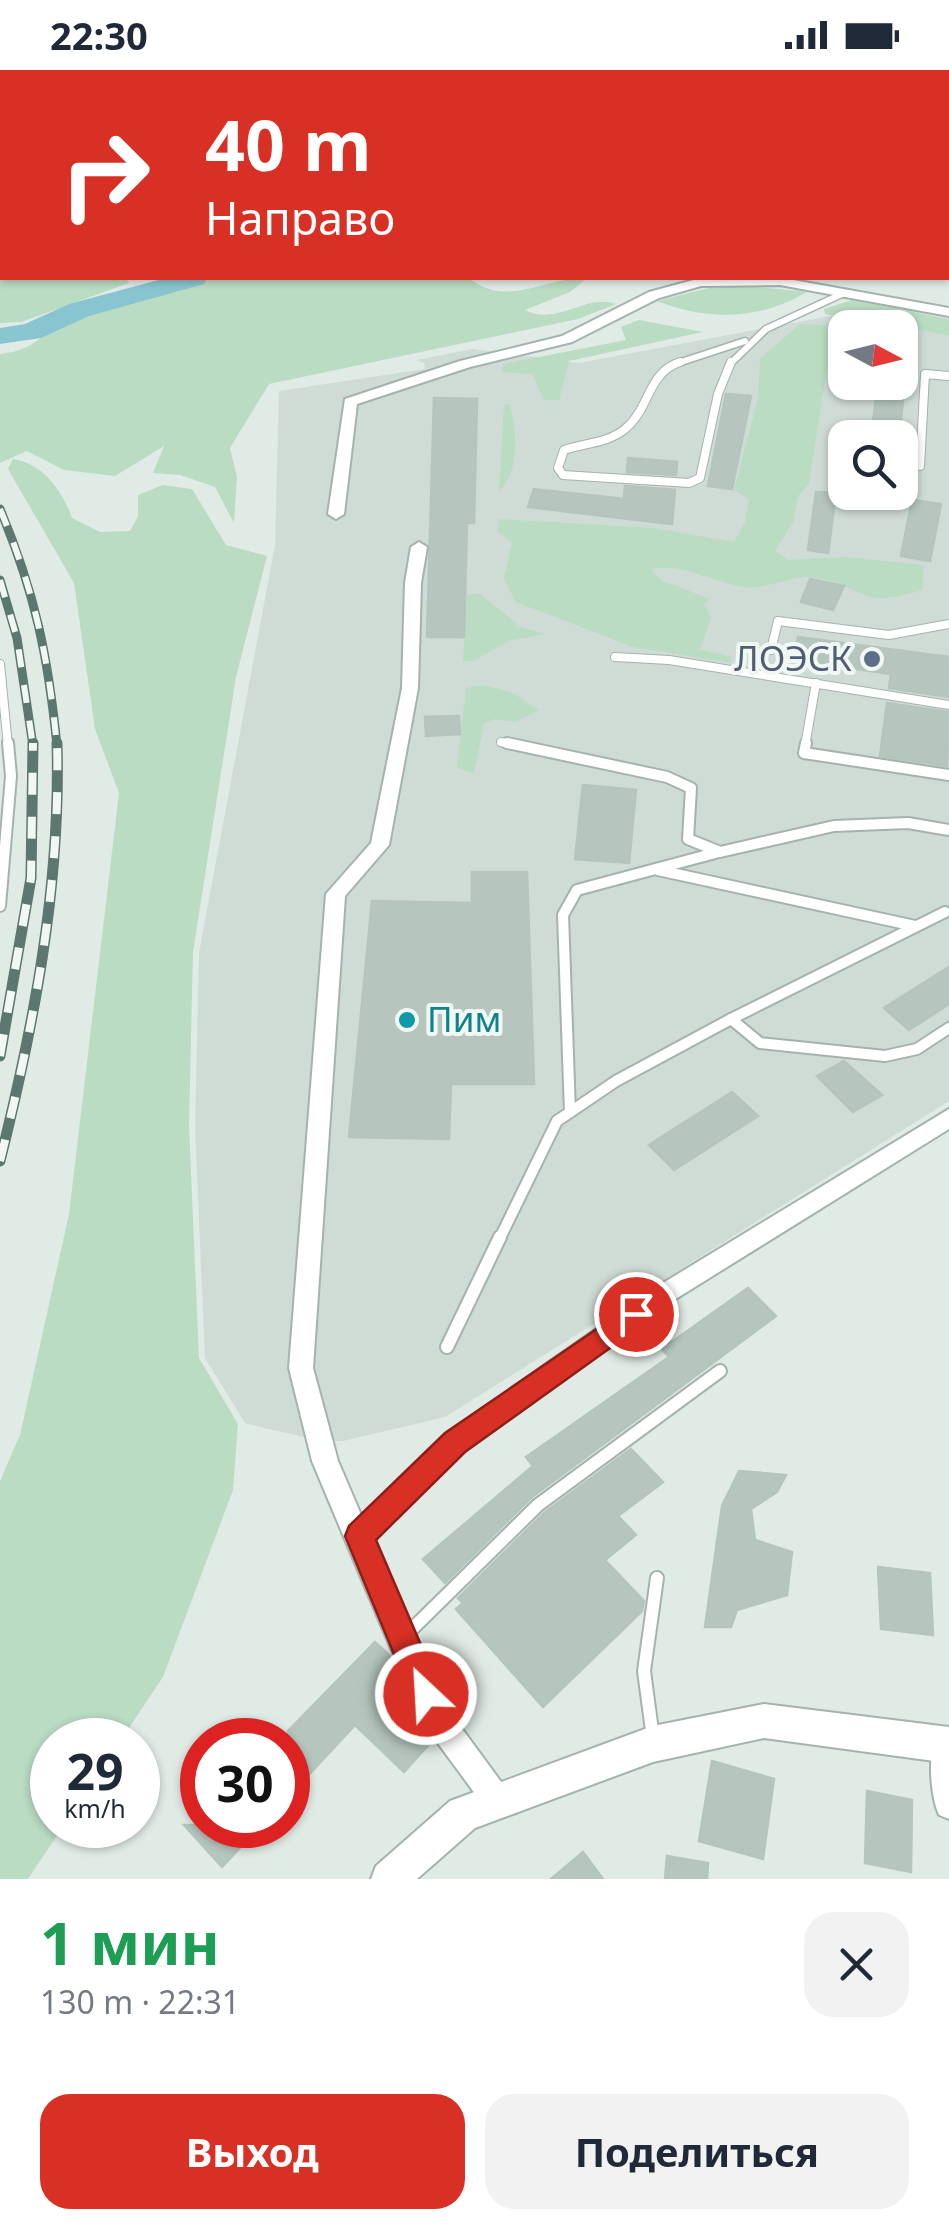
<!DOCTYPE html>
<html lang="ru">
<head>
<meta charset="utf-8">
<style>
	body { margin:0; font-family:"Noto Sans",sans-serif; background:#f2f2f3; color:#1f2937; height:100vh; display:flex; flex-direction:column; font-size:38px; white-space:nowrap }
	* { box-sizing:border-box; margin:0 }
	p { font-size:32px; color:#747a83 }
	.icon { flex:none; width:55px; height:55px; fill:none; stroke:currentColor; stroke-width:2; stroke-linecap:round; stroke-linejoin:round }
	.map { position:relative; height:1809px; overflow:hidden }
	.panel { display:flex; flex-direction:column; background:#fff; flex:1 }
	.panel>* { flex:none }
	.guide { position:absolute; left:0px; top:0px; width:950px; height:210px; box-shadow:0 2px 8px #0004; background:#d93025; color:#fff; overflow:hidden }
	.needle { width:65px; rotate:97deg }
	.tools { position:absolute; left:828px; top:240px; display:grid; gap:20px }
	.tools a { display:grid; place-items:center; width:90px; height:90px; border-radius:20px; background:#fff; box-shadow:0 2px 8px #0004; font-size:50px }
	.speed { position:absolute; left:30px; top:1648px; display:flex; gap:20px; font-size:50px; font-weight:700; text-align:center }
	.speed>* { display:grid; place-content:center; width:130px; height:130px; border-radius:50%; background:#fff; box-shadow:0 2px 8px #0004; line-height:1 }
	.speed small { font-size:25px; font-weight:400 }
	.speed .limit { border:15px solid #d22; background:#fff; color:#111 }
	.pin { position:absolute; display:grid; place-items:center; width:85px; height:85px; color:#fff; margin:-42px; border:5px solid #fff; border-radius:50%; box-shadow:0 2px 10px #0007 }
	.me { position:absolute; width:110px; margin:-55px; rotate:335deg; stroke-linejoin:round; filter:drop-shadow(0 0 8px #0008) }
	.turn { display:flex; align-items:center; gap:35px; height:210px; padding:0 40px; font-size:45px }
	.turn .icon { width:130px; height:130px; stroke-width:2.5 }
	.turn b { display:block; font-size:70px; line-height:85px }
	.round { display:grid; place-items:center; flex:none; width:105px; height:105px; border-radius:30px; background:#f2f2f3 }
	.head { display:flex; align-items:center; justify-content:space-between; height:170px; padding:0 40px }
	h1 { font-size:60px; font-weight:700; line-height:75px; color:#1e9e55 }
	.primary-button { display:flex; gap:20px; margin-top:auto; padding:20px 40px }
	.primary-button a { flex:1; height:115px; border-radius:30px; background:#d93025; color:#fff; font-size:40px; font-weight:700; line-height:115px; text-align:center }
	.primary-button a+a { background:#f2f2f3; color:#1f2937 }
	.status { display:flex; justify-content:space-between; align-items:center; height:70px; padding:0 50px; background:#fff; direction:ltr }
	.status svg { height:28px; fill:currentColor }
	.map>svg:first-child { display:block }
</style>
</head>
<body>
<div class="status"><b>22:30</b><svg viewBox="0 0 49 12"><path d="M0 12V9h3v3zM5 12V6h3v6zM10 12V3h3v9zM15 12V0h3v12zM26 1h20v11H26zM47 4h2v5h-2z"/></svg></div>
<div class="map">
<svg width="949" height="1809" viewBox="0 0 949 1809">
	<rect width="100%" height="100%" fill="#e1ebe6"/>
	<path fill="#cfdbd5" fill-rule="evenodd" d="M846,243l103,16v772l-504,316 -102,24h-23l-75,-18 -40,-65 -10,-230 4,-175 76,-408 4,-154 146,-22 -1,-6 -8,-3 57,-11 106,14zM845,258h55v54h-55zM845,368h55v54h-55z"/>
	<g fill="#badcc3">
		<path d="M0,0h134l-132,2v206h124l3,5 -108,39 -21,1z"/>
		<path d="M255,0h497l-499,2z"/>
		<path d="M201,208h268c38,31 75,-1 118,0l-17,14 -45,18c32,17 60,-17 91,-6l-38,15 -309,65 -39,64 7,29 -3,46 -19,-36 -35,-12 -27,-2 11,-27 -49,30 -51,-6 -37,-19 -27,12v-109c37,-4 38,-19 66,-35 39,-23 92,-30 135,-41z"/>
		<path d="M725,214l82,8c-47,28 -100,29 -150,9z"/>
		<path d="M852,230l97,19v16l-124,-21 -1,-5z"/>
		<path d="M639,250l64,12 -134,29 -10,39h-15l-12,-26 -31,-2 2,-8 123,-24 -5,-13z"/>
		<path d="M800,254l53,3 -8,1v8h-7l-12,38 -17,110 -11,12 -5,26 -18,29 13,9 57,-3 79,8 -2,25c-67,21 -55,-5 -110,-13 -19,-2 -46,13 -69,10 -31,-5 -60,-24 -92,-18l10,11 49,19 -6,5 7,14 -11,32 31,6v7l-98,-16 -117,-45 -12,-23 8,-36 -14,-12 1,-12 154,9 81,14 11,-19 4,-24 -15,-9 24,-91 2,-40z"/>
		<path d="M504,334l6,1c7,30 10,63 -11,87z"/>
		<path d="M13,389c30,4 50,33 59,59l28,14 30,-1 8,-15v-21l25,-10 29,4 34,56 41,11 -31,121 -43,275 -4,173 10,233 39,66 -5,66 -70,187 -42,63h-69v85h12l-36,54h-28v-398l20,-46 49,-221 50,-421 -24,-64 -21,-146 -66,-114z"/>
		<path d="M480,524l41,33 25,7 -35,6 -38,21h-10l4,-66z"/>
		<path d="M484,615l27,7 28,18 -23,12 -21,-3 -11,4 -10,50 -17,-5 9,-80z"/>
	</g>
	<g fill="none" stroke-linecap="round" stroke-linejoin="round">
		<g fill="#89c5d0" fill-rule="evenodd">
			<path d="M822,0h44l1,2h-46z"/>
			<rect x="948" y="48" width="1" height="14"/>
			<path d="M166,208h41l-3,6 -115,32 -48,22 -41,6v-16l25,-4 44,-20z"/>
		</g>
	</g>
	<g fill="#b6c6bf" stroke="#b3c5bd" stroke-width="2.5">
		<path d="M878,312h27l-6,56h-28z"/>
		<path d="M726,324l25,2 -19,93 -24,-3z"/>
		<path d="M434,328l43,1 -3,124h-7l-3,114h-37z"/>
		<path d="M628,388l49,4 -1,13 -49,-3z"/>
		<path d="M625,416l50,4 -3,34 -144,-17 6,-18 90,10z"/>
		<path d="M816,422l20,1 -8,60 -20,-3z"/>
		<path d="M912,430l29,4 -11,57 -29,-5z"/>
		<path d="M810,509l34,7 -11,24 -32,-8z"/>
		<path d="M798,567l151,20v40l-60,-9 2,-14 -97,-14z"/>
		<path d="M887,633l62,9 -2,54 -67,-10z"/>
		<path d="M459,646l1,18 -34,2 -1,-19z"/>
		<path d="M583,715l53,5 -7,73 -54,-4z"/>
		<path d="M472,802h55l7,212h-83l-2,55 -100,-2 23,-236 100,2z"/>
		<path d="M949,897v37l-40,26 -25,-22z"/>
		<path d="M844,991l38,34 -29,17 -36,-36z"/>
		<path d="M732,1022l26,24 -84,54 -25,-25z"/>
		<path d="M748,1218l28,28 -244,181 -87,86 -22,-24 110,-93 -7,-9 143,-100 -7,-8z"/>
		<path d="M631,1379l32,33 -45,34 18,19 -31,25 39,41 -2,10 -99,96 -87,-98 7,-6 -5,-5 86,-85z"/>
		<path d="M739,1401l47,4 -9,17 -26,17 4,31 37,12 -5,43 -50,15 -6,17h-26l17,-121z"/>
		<path d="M878,1497l52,6 3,62 -52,-6z"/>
		<path d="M375,1572l15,14 10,22 -14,14 46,49 -28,31 -49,-47 -67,72v-66z"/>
		<path d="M712,1691l62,18 -11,80 -64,-18z"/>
		<path d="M867,1721l45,9 -1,72 -46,-9z"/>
		<path d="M184,1755h77l-39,42z"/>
		<path d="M583,1782l20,27h-52z"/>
		<path d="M667,1786l41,7 -1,16h-42z"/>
	</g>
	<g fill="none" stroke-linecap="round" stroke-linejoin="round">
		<g stroke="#a4b3ad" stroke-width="9">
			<g id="service-far3">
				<path d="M672,295l73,-24"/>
				<path d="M729,295l37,-36 78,-36"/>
			</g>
		</g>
		<g stroke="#a4b3ad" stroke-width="10">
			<g id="service-far2">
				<path d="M680,292c-33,11 -30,47 -55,67 -17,14 -40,14 -61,21l-6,18 5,7 126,8 11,-5 18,-84 13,-32"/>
				<path d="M920,396l5,-92 24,2"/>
				<path d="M771,580l7,-29 111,14 60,-11"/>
				<path d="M615,587l54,3 280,45"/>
				<path d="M0,594l8,82"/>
				<path d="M501,672l18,4"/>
				<path d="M805,676l11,-63"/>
			</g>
		</g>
		<g stroke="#a4b3ad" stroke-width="14">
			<g id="service-far1">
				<path d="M507,673l160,34 24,11 -3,51 32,13 114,-26 74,-3 41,7"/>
				<path d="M806,673l-2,10 145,22"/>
				<path d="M658,800l257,56"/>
				<path d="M0,836l11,-130 -3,-33"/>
				<path d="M731,949l29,24 125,13 32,-7 32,-21"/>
				<path d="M570,1042l-7,-197 14,-25 142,-38"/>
				<path d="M499,1170l58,-119 59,-40 115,-62 214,-107"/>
			</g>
		</g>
		<g stroke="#a4b3ad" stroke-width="16">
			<g id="service">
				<path d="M447,1277l53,-110"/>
				<path d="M404,1567l134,-132 182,-134"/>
				<path d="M653,1668l-9,-67 13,-93"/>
			</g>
		</g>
		<g stroke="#a4b3ad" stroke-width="4">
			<g id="minor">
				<path d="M949,124v8h-1v-7z"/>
				<path d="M701,208h81l167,30v8l-169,-31 -79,1 -42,12 -87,44 -102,25 -113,37 -13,110 -8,5 -8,-5 17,-115 115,-38 102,-25 87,-44z"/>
				<path d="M419,472l8,5 -6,36 -3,105 -29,157 -44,51 -32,472 25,93 24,56 84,-83 212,-148 291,-177v20l-275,171 -210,150 -92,92 77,169 58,79 4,10 -4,10 -10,4 -10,-4 -58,-79 -38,-82 -79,-188 -23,-93 37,-474 45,-51 31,-155 3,-105 6,-36z"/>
				<path d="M946,1661l3,1v87l-10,-4c-9,-20 -11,-60 -3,-80z"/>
			</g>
		</g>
		<g stroke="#a4b3ad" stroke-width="4">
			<path id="tertiary" d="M764,1634l185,23v36l-185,-25 -111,24 -178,66 -58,51h-46l5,-13 74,-65 203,-75z"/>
		</g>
		<use href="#service-far3" stroke="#fff" stroke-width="6"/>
		<use href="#service-far2" stroke="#fff" stroke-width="8"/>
		<use href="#service-far1" stroke="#fff" stroke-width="10"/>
		<use href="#service" stroke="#fff" stroke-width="12"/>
		<use href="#minor" fill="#fff" fill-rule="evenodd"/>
		<use href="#tertiary" fill="#fff" fill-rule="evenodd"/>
		<g stroke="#5c7770" stroke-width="9">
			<g id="rail-far1">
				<path d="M0,439c35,84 48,146 57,237"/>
				<path d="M0,510l17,58 16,108"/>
			</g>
		</g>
		<g stroke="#5c7770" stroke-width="11">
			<g id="rail">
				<path d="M0,986l31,-178 2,-135"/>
				<path d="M0,1091c34,-137 61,-276 57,-418"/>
			</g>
		</g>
		<use href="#rail-far1" stroke="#f1f8f4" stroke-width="6" stroke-dasharray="18" stroke-linecap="butt"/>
		<use href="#rail" stroke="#f1f8f4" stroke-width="8" stroke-dasharray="22" stroke-linecap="butt"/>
	</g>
	<path fill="#d93025" stroke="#8d1f18" stroke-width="2.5" d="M636,1232l9,4 4,8 -4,9 -180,129 -89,88 66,154 -5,11 -11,4 -11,-4 -70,-169 4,-10 96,-93z"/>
	<circle fill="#5c6f8a" stroke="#f1f8f4" stroke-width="4" cx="872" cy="589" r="10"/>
	<circle fill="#0f9aa8" stroke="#f1f8f4" stroke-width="4" cx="407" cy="950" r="10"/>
	<g text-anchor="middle" stroke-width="8" stroke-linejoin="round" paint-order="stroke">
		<g font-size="35" fill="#4e5e75" stroke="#f1f8f4" text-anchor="end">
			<text x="852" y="601">ЛОЭСК</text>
		</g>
		<g font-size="35" fill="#0d838f" stroke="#f1f8f4" text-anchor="start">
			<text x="427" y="962">Пим</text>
		</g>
	</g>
</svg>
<div class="tools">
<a><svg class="needle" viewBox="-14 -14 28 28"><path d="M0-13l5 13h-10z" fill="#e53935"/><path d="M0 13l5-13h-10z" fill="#747a83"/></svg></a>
<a><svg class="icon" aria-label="search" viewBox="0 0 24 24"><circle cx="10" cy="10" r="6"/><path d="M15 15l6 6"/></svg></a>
</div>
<div class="speed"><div>29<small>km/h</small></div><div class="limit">30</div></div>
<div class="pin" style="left:636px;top:1244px;background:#d93025"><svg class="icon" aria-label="arrive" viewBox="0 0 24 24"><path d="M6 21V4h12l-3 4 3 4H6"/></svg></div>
<svg class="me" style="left:426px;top:1624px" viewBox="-20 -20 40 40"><circle r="17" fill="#d93025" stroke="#fff" stroke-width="3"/><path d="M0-11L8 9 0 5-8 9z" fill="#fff"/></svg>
<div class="guide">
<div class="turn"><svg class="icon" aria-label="right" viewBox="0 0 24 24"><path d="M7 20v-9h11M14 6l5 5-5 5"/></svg><div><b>40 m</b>Направо</div></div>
</div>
</div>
<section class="panel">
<div class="head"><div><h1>1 мин</h1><p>130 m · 22:31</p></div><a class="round"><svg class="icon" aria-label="close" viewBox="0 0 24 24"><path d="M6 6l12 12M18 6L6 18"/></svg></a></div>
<div class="primary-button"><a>Выход</a><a>Поделиться</a></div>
</section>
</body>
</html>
